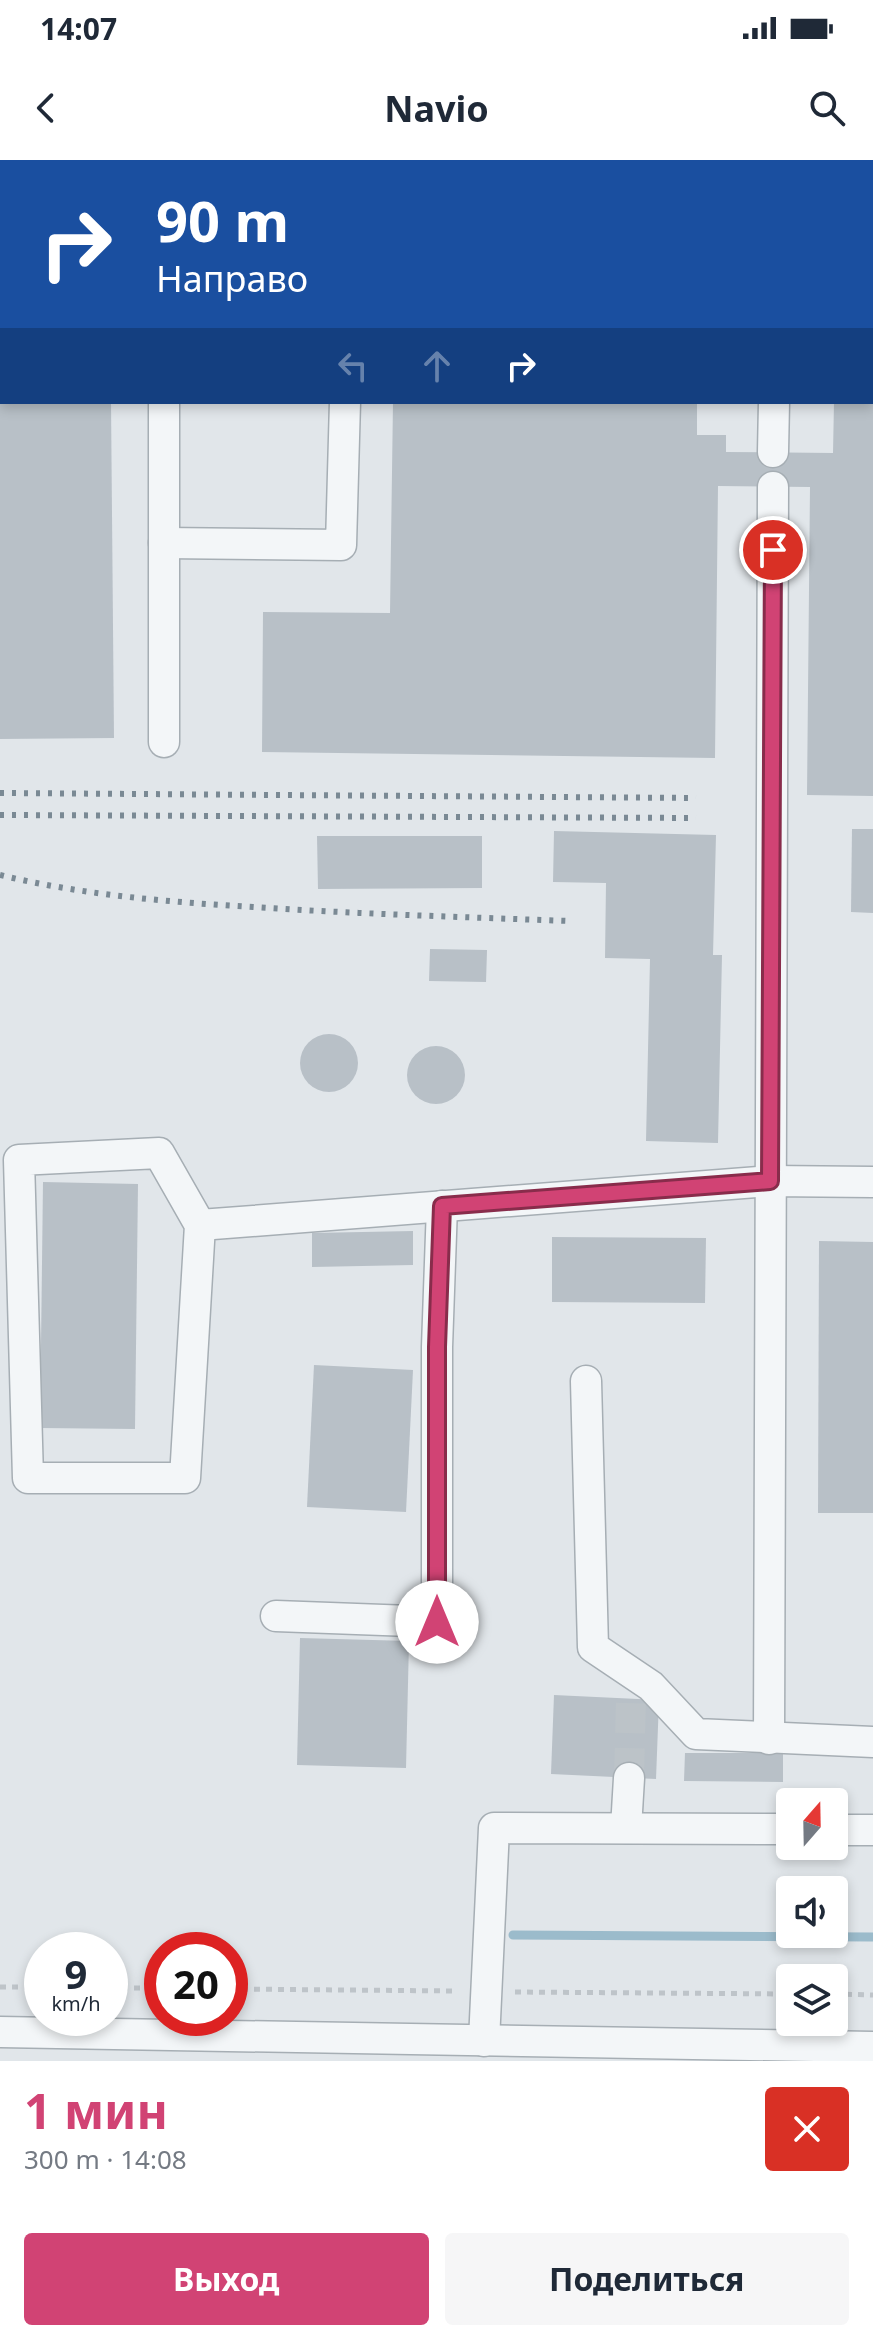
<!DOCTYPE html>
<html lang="ru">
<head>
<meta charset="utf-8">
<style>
	body { margin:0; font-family:"Noto Sans",sans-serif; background:#f6f6f7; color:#1f2937; height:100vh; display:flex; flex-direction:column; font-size:30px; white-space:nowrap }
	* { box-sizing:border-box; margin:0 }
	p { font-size:26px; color:#747a83 }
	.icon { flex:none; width:44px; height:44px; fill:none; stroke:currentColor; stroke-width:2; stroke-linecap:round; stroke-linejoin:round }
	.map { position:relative; height:1901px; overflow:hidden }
	.side { display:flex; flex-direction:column; background:#fff; flex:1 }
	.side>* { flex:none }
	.top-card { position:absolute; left:0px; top:0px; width:874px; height:244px; box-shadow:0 4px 12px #0003; background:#1a4fa0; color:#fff; overflow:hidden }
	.needle { width:52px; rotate:20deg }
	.fabs { position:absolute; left:776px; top:1628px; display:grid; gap:16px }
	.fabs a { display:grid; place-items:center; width:72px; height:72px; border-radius:8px; background:#fff; box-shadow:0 4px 12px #0003; font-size:40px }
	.speed { position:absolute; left:24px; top:1772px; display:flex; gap:16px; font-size:40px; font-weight:700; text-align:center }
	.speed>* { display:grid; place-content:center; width:104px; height:104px; border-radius:50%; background:#fff; box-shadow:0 4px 12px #0003; line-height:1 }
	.speed small { font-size:20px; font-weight:400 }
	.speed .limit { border:12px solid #d22; background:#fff; color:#111 }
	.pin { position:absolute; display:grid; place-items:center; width:68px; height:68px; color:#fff; margin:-34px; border:4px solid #fff; border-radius:50%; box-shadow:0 2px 8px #0007 }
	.me { position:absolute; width:88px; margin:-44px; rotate:0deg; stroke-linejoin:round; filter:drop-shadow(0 0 6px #0008) }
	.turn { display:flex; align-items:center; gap:28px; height:168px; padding:0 24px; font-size:36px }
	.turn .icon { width:104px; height:104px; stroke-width:2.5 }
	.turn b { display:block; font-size:56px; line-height:68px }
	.lanes { display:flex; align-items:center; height:76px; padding:0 24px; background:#0003; justify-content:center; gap:40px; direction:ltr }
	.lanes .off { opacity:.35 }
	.round { display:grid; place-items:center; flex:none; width:84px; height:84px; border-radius:8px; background:#f6f6f7 }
	.head { display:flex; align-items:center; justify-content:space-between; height:136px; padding:0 24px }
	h1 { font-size:48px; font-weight:700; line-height:60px; color:#d14374 }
	.cta { display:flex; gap:16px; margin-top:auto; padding:16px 24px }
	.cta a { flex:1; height:92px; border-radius:8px; background:#d14374; color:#fff; font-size:32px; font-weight:700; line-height:92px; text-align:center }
	.cta a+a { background:#f6f6f7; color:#1f2937 }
	.status { display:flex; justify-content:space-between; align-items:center; height:56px; padding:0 40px; background:#fff; direction:ltr }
	.status svg { height:22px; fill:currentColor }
	header { display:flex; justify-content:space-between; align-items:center; height:104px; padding:0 24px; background:#fff; font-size:36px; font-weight:700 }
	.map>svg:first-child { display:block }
</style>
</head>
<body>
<div class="status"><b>14:07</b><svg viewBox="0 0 49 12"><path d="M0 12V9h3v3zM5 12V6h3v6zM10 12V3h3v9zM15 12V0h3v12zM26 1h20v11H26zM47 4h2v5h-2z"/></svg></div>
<header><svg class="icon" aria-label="back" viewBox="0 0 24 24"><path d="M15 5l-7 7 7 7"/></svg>Navio<svg class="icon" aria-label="search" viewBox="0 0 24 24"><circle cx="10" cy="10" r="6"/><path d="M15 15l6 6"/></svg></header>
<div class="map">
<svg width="873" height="1901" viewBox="0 0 873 1901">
	<rect width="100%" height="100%" fill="#e1e6ea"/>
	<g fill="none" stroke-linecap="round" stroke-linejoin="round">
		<path stroke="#9bbbcb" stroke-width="9" d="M513,1775l360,2"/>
	</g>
	<g fill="#b8c0c7">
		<path d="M0,242h111l3,336 -114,1z"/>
		<path d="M393,242h304v33h29v17l107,1 1,-51h39v394l-66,-1 3,-308 -92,-1 -3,272 -453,-6 1,-140 127,1z"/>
		<path d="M852,669h21v84l-22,-1z"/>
		<path d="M554,671l162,4 -3,120h9l-4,188 -72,-2 4,-182 -45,-1 1,-75 -53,-1z"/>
		<path d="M317,676h165v52l-164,1z"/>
		<path d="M430,789l57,1 -1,32 -57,-1z"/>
		<circle cx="329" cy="903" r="29"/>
		<circle cx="436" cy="915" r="29"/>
		<path d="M43,1022l95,2 -3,245 -95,-1z"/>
		<path d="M413,1071v34l-101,2v-34z"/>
		<path d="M552,1077l154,1 -1,65 -153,-1z"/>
		<path d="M819,1081l54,1v271h-55z"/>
		<path d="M314,1205l99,5 -7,142 -99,-5z"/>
		<path d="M300,1478l109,3 -3,127 -109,-3z"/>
		<path d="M554,1535l105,5 -3,79 -105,-5z"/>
		<path d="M685,1593h98v29l-99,-1z"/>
	</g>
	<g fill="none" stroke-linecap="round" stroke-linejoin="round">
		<path stroke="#bcc3c8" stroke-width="30" stroke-dasharray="30 15" stroke-linecap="butt" d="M629,1618l2,-80"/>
		<g stroke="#a6aeb4" stroke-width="33">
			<g id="minor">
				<path d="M165,2v-2"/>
				<path d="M352,2v-2"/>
				<path d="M775,2v-2"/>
				<path d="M773,292l1,-50"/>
				<path d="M164,383l177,2 4,-143"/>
				<path d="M164,582v-340"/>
				<path d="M200,1065l-15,253h-157l-9,-318 140,-7 41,72 570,-44 103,1"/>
				<path d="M586,1221l7,266 58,39 45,48 177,8"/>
				<path d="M276,1456l161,6v-275l5,-141"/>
				<path d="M769,1579l4,-1252"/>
				<path d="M626,1668l3,-50"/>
				<path d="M834,1670h39"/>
				<path d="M0,1872l873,15"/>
				<path d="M484,1881l10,-213 296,1"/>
			</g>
		</g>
		<g stroke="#bec4c9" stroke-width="5" stroke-dasharray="6 6" stroke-linecap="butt">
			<path d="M0,1827h42"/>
			<path d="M110,1828h52"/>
			<path d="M230,1829l227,2"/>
			<path d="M515,1832l275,2"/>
			<path d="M834,1834l39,1"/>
		</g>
		<use href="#minor" stroke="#f3f6f8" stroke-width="30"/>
		<g stroke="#7a8994" stroke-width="6" stroke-dasharray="4 8" stroke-linecap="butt">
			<path d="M0,633l696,5"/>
			<path d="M0,655l696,3"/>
			<path d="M0,715c83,20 168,27 253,32 105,7 210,10 316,14"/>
		</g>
	</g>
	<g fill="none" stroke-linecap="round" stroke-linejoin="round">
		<g stroke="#882c4b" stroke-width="20">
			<path id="route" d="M437,1462v-275l5,-141 328,-25 3,-631"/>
		</g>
		<use href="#route" stroke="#d14374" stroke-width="14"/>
	</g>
</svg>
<div class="fabs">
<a><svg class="needle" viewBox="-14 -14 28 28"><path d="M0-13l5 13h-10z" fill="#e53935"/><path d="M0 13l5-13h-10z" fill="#747a83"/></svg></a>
<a><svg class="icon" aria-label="sound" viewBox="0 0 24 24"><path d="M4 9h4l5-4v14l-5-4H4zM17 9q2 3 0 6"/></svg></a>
<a><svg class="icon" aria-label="layers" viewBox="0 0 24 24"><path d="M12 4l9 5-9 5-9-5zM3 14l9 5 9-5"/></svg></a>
</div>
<div class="speed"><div>9<small>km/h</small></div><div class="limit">20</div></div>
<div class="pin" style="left:773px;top:390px;background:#d93025"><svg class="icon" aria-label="arrive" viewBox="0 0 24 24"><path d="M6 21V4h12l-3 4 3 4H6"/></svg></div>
<svg class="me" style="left:437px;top:1462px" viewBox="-20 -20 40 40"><circle r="19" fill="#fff"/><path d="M0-13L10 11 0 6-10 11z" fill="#d14374"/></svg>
<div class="top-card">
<div class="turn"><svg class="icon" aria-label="right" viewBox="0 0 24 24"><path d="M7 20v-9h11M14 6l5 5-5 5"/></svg><div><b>90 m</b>Направо</div></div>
<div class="lanes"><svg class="icon off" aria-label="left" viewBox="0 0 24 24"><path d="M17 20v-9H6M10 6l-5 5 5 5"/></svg><svg class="icon off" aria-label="ahead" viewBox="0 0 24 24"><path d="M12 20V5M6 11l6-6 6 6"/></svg><svg class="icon" aria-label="right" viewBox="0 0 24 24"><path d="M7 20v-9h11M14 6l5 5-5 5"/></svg></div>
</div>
</div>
<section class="side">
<div class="head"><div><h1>1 мин</h1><p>300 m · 14:08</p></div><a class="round" style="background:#d93025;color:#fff"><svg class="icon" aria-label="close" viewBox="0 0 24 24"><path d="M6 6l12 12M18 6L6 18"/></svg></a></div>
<div class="cta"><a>Выход</a><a>Поделиться</a></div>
</section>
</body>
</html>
